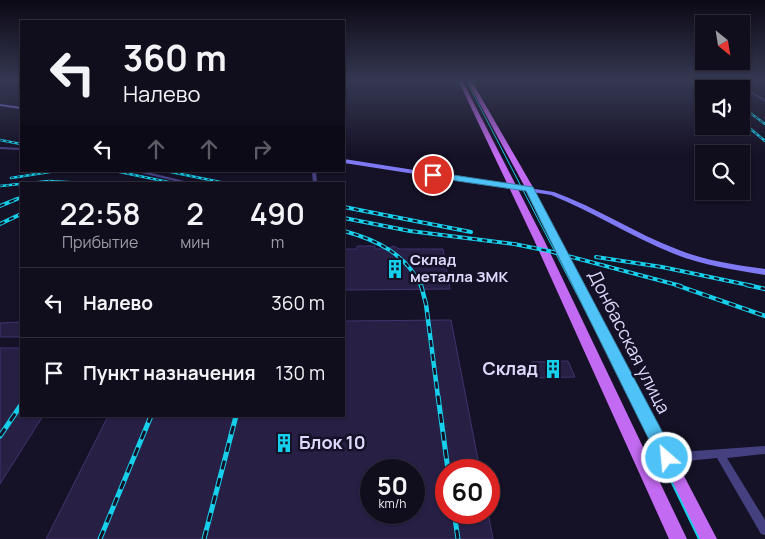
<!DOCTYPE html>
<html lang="ru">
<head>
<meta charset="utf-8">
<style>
	body { margin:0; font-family:Manrope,sans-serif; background:#191625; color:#f1f3f6; height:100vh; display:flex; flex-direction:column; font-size:19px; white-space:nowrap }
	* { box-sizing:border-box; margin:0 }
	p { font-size:16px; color:#9c9ca3 }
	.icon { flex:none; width:28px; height:28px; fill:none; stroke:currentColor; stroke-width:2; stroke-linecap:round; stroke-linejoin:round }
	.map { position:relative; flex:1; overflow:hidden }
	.side { position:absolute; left:20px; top:182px; width:325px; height:235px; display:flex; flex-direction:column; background:#100d1c; border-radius:0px; box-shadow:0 1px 4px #0004,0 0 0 1px #302d3b }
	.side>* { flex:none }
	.top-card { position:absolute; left:20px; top:20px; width:325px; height:152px; border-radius:0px; box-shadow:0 1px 4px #0004,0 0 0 1px #302d3b; background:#100d1c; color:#f1f3f6; overflow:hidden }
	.needle { width:32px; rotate:150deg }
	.buttons { position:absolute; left:695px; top:15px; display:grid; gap:10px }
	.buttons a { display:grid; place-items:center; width:55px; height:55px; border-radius:0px; background:#100d1c; box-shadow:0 1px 4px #0004,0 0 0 1px #302d3b; font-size:25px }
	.speed { position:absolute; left:360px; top:459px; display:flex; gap:10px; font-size:25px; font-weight:700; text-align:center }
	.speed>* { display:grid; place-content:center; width:65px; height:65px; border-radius:50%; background:#100d1c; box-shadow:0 1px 4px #0004,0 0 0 1px #302d3b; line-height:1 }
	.speed small { font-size:12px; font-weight:400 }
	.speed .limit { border:8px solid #d22; background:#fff; color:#111 }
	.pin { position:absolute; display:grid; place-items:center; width:42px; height:42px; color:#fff; margin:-21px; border:2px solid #fff; border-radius:50%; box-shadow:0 1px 5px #0007 }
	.me { position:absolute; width:55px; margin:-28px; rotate:333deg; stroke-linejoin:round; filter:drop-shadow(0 0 4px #0008) }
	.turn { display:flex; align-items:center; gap:18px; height:105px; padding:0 20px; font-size:22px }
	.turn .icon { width:65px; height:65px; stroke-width:2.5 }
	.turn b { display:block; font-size:35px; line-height:42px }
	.lanes { display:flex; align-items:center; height:48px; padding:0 20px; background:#0003; justify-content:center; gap:25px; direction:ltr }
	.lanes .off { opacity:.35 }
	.eta { display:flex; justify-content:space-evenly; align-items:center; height:85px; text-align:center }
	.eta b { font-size:30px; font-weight:600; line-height:35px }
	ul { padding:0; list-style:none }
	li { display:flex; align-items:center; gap:15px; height:70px; padding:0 20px; border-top:1px solid #302d3b }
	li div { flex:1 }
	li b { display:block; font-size:19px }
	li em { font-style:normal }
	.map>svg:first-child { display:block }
</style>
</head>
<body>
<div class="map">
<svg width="765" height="539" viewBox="0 0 765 539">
	<rect width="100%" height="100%" fill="#151126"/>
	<g fill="#281f45" stroke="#41336f" fill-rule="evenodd">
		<path d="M357,246h18v3h11l8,-3 5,3h44l7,40 -106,1v-41h13z"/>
		<path d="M451,320l29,150h-34v42h42l5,27h-447l62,-123h236v-95zM371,470h43v42h-43z"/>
		<path d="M21,322v15h-21v-14z"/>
		<path d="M0,348h21v68h22l-43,68z"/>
		<path d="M568,361l7,16 -39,1 -5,-16z"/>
	</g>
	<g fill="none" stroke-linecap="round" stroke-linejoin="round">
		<g fill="#454181" fill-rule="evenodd">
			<path d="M731,80h3l31,20v2z"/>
			<path d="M0,147l21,1v2l-21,-1z"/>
			<path d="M39,171h10l-10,2z"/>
			<path d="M133,171h10l54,13h-10z"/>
			<path d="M312,171h4l1,13h-4z"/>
			<path d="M765,446v8l-38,4 38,62v15l-4,-1 -44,-76 -50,5 -3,-2 -2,-3 2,-3 3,-2z"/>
		</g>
		<g fill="#7f79f4" fill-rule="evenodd">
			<path d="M0,104l21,3v2l-21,-3z"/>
			<path d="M344,159l210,33c44,16 82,42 125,58 28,11 57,15 86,19v6c-31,-5 -64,-10 -93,-22 -42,-17 -80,-42 -121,-58l-207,-32z"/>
		</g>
		<g fill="#c36af2" fill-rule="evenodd">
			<path d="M458,80h4l82,160 143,299h-18l-135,-299z"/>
			<path d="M467,80h4l63,109 183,350h-18l-173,-350z"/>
		</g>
		<path stroke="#16d0eb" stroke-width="1" d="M466,80l164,317"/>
		<path stroke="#16d0eb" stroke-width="2" d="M630,396l69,143"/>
		<g stroke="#16d0eb" stroke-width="2.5">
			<g id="rail-far3">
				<path d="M691,80l13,11"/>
				<path d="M741,106l24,18"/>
				<path d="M741,121l24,20"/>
				<path d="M0,140l21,4"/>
				<path d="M115,171l63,13"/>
				<path d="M166,171l64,13"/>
				<path d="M11,178l45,-7"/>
				<path d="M0,186l49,-5 52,3"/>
				<path d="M14,200l7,-3"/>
			</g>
		</g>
		<g stroke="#16d0eb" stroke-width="4">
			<g id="rail-far2">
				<path d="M0,206l17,-7"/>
				<path d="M344,207l127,25"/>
				<path d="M344,218l66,13 104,13 35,7 132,35"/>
				<path d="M0,224l21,-10"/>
				<path d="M344,231c33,9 62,23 77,55"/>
				<path d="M596,257l66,10 91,19"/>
			</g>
		</g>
		<g stroke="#16d0eb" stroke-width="4.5">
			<g id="rail-far1">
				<path d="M421,285l5,19 12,93"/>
				<path d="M676,285l89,31"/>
				<path d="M747,285l18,4"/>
			</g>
		</g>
		<g stroke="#16d0eb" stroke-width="5">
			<g id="rail">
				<path d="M438,396l10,74"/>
				<path d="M0,436l21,-31"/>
				<path d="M454,512l4,27"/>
				<path d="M100,539l51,-123"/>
				<path d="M204,539l32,-123"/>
			</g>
		</g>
		<use href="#rail-far3" stroke="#151126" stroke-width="1" stroke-dasharray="3" stroke-linecap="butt"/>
		<use href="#rail-far2" stroke="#151126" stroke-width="2" stroke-dasharray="5" stroke-linecap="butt"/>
		<use href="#rail-far1" stroke="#151126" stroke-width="2.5" stroke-dasharray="7" stroke-linecap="butt"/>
		<use href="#rail" stroke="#151126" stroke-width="3" stroke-dasharray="9" stroke-linecap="butt"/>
	</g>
	<linearGradient id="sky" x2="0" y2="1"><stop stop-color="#0c0915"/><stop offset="0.52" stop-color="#353852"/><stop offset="1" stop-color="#353852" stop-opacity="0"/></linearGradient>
	<rect width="765" height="155" fill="url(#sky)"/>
	<path fill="#4fc3f7" stroke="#337fa1" d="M433,172l100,15 140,265 3,6 -3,6 -6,2 -6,-2 -135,-273 -96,-14v-4z"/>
	<defs>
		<g id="building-bare" transform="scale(1.5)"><path d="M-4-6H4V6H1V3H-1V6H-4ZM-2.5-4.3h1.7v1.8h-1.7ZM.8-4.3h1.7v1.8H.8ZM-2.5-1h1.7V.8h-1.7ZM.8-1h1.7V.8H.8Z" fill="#16d0eb" stroke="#151126" stroke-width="2.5" paint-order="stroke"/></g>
	</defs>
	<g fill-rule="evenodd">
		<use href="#building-bare" x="395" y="269"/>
		<use href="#building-bare" x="553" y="369"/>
		<use href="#building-bare" x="284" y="443"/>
	</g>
	<g text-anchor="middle" stroke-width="5" stroke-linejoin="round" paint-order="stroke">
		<g font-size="15" font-weight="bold" fill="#ded9fc" stroke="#151126" text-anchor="start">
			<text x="410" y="265">Склад<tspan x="410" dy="17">металла ЗМК</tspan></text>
		</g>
		<g font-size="18" fill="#ded9fc" stroke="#151126">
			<text transform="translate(629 342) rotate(63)" y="6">Донбасская улица</text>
		</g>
		<g font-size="18" font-weight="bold" fill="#ded9fc" stroke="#151126" text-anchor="end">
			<text x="538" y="375">Склад</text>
			<text x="299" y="449" text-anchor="start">Блок 10</text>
		</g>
	</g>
</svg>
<div class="buttons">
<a><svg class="needle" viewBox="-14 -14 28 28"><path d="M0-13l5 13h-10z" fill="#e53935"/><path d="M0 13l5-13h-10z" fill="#9c9ca3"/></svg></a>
<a><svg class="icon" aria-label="sound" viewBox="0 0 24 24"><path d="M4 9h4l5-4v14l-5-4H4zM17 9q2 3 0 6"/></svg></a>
<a><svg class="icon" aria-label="search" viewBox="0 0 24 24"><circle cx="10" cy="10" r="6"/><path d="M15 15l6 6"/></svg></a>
</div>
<div class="speed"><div>50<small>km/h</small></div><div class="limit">60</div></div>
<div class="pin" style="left:433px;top:175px;background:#d93025"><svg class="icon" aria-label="arrive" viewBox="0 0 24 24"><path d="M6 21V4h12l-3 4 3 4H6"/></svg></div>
<svg class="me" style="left:667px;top:458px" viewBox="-20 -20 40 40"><circle r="17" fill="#4fc3f7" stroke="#fff" stroke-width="3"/><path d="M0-11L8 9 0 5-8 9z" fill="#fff"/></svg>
<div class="top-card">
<div class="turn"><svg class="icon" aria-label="left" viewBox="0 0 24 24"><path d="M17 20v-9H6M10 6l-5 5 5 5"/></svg><div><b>360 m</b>Налево</div></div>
<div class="lanes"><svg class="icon" aria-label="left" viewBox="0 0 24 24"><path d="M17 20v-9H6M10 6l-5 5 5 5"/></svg><svg class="icon off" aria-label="ahead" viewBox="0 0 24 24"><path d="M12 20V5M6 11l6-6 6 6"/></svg><svg class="icon off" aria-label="ahead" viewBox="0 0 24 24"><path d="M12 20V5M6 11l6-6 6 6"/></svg><svg class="icon off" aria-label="right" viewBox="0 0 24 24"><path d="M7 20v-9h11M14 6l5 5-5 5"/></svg></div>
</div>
<section class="side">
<div class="eta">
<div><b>22:58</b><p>Прибытие</p></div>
<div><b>2</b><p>мин</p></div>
<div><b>490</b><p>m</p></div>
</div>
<ul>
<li><svg class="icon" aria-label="left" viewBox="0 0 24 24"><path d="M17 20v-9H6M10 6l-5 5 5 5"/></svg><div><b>Налево</b></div><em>360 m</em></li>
<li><svg class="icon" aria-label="arrive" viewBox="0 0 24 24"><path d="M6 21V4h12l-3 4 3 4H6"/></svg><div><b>Пункт назначения</b></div><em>130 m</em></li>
</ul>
</section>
</div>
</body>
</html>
